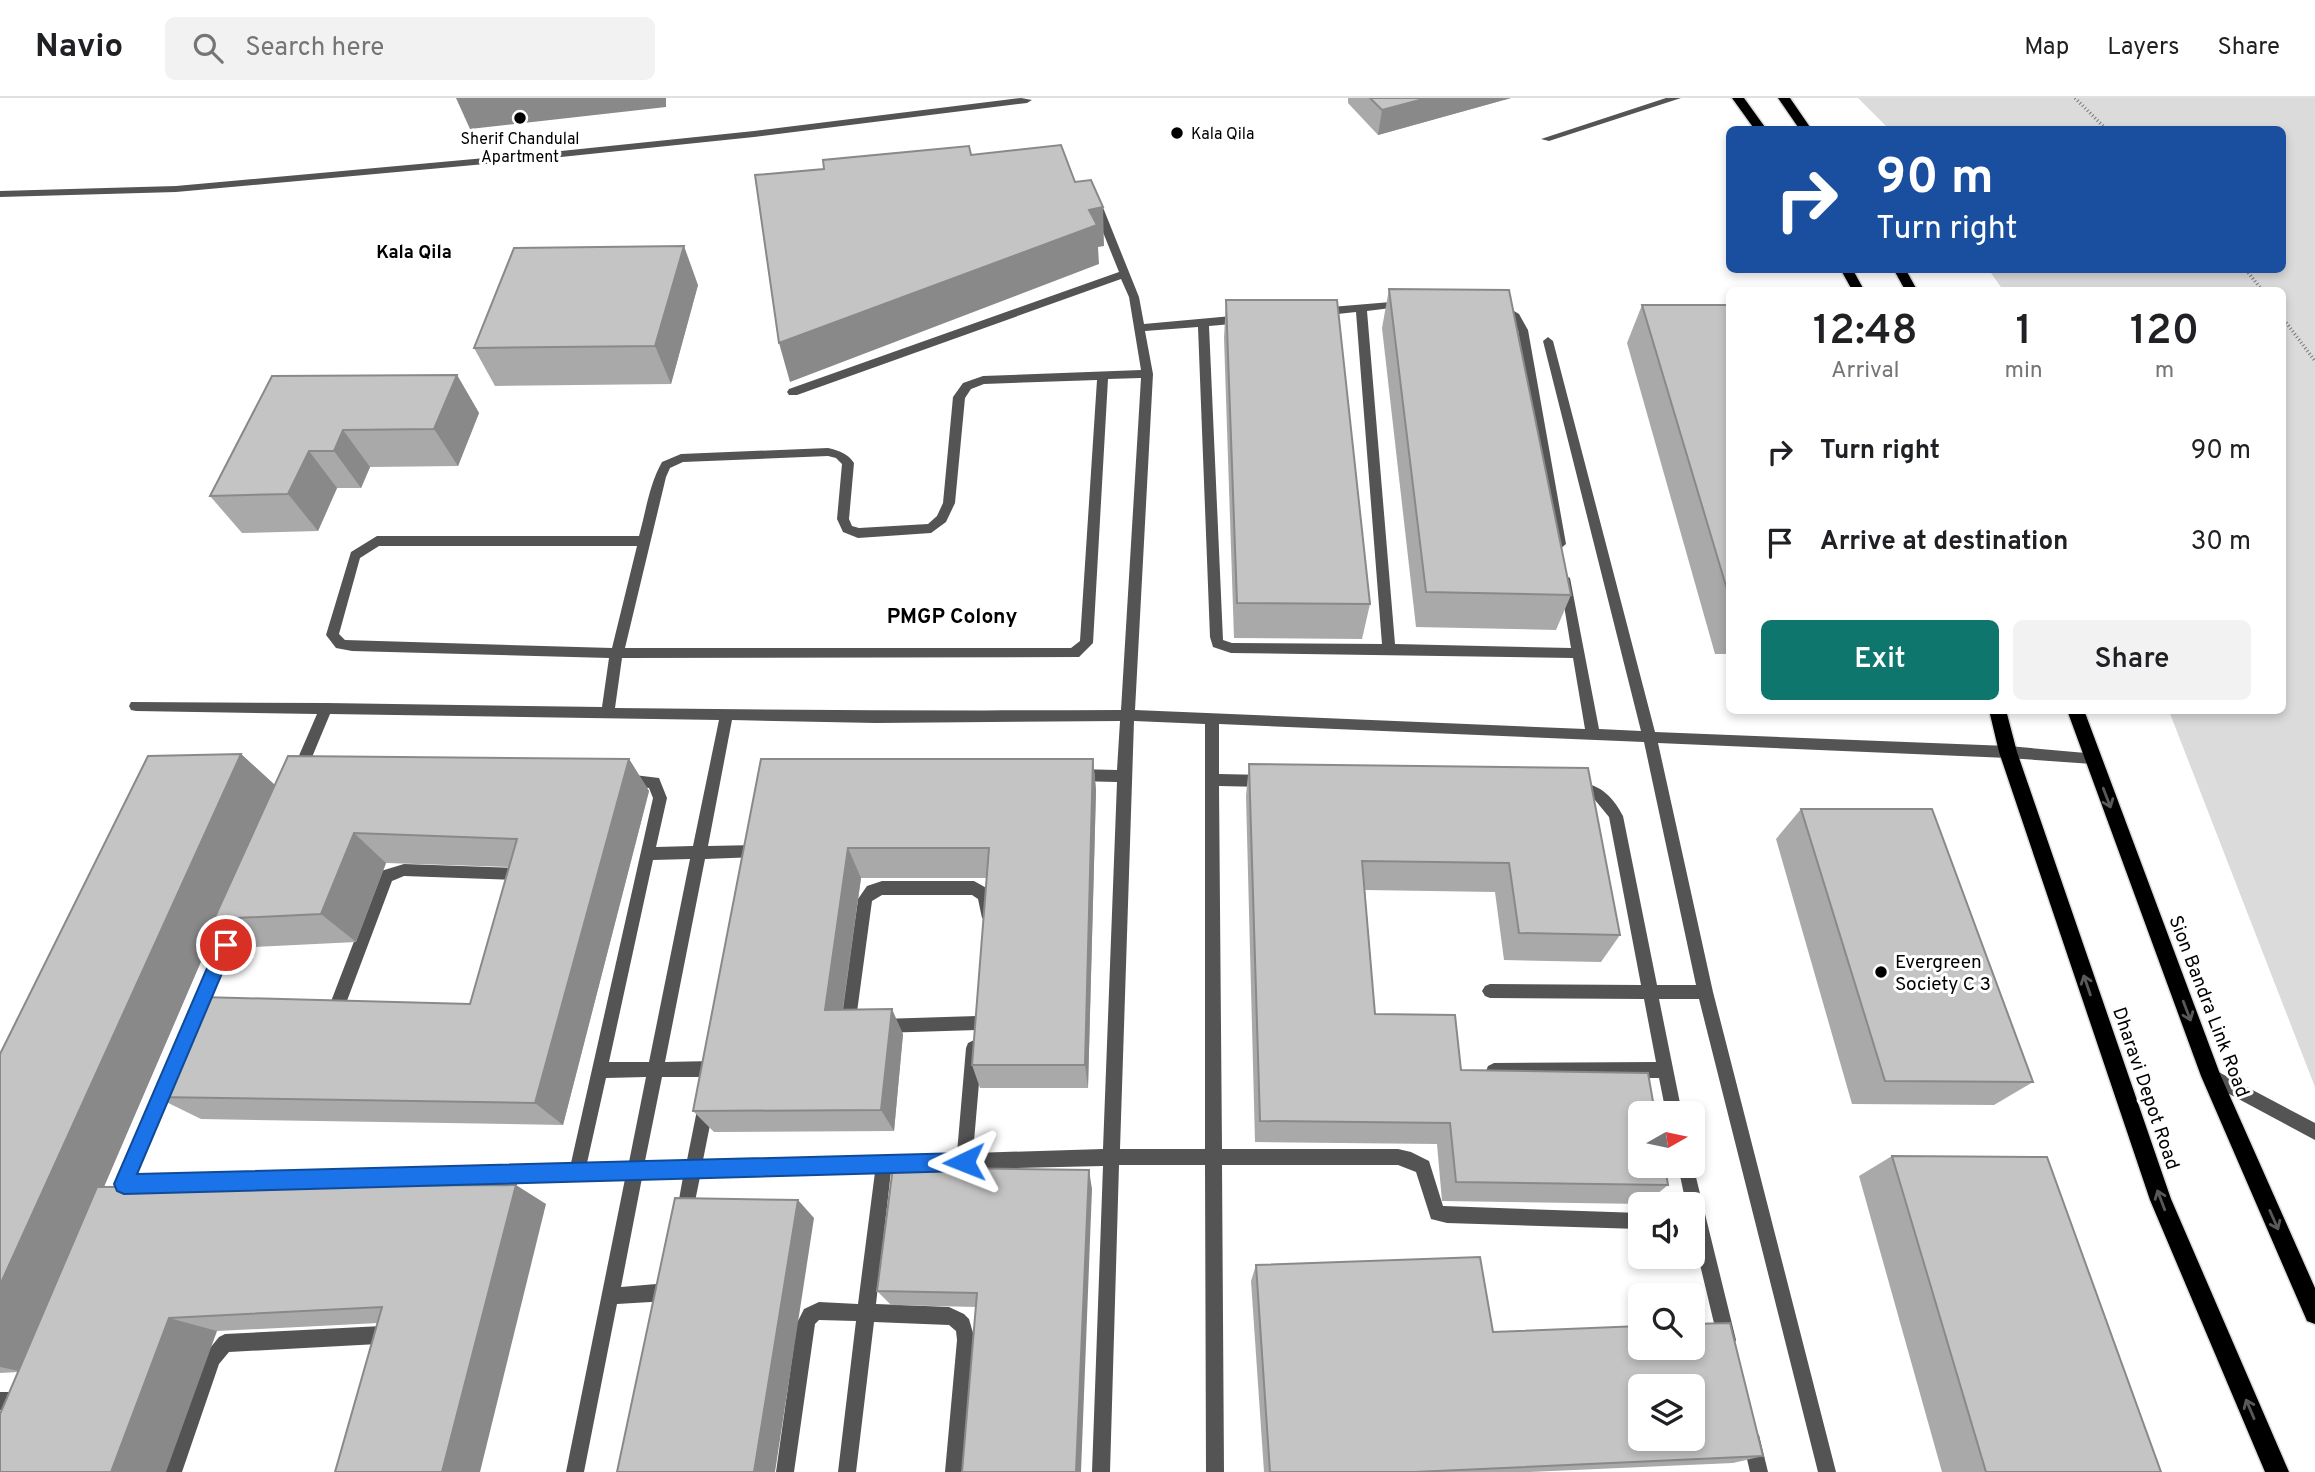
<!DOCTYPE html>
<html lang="en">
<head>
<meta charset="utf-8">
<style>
	body { margin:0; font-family:Overpass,sans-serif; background:#f2f2f2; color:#202124; height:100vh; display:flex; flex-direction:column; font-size:26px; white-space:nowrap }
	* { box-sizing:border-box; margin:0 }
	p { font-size:23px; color:#757577 }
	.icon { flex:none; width:38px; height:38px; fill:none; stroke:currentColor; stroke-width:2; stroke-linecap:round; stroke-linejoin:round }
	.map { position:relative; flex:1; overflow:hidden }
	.panel { position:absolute; left:1726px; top:189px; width:560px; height:427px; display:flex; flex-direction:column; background:#fff; border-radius:10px; box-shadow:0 4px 10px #0003 }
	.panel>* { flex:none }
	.top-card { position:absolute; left:1726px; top:28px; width:560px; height:147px; border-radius:10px; box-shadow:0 4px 10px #0003; background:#1a4fa0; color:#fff; overflow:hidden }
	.needle { width:46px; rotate:81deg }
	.buttons { position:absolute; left:1628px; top:1003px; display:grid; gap:14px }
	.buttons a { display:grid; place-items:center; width:77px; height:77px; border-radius:10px; background:#fff; box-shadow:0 4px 10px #0003; font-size:35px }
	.pin { position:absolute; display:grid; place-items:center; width:60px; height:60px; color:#fff; margin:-30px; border:4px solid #fff; border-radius:50%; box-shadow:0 2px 7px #0007 }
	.me { position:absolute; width:77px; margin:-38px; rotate:268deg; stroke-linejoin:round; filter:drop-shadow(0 0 5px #0008) }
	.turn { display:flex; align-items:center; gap:24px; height:147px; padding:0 35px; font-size:32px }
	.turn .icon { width:91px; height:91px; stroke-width:2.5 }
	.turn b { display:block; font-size:49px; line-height:60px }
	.eta { display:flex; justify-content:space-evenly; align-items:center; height:119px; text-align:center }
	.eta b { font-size:42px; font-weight:600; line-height:49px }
	.button { display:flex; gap:14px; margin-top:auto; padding:14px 35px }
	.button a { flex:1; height:80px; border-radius:10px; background:#0f766e; color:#fff; font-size:28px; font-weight:600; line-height:80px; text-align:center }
	.button a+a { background:#f2f2f2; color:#202124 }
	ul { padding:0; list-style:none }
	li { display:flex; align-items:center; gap:21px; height:91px; padding:0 35px }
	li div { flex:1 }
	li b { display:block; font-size:26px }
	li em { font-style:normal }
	header { display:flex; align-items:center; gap:42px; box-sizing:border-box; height:98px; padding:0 35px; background:#fff; border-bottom:2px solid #e0e0e0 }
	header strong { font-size:33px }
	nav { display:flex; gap:38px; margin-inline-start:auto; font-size:24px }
	.search { width:490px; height:63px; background:#f2f2f2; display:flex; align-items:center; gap:18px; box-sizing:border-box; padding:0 24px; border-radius:10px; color:#757577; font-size:26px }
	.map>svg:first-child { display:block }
</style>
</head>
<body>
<header>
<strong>Navio</strong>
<div class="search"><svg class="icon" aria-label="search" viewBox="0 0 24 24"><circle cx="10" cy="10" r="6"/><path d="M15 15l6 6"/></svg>Search here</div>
<nav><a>Map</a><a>Layers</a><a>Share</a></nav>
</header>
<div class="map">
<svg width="2315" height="1374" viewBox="0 0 2315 1374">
	<rect width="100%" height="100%" fill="#fff"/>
	<path fill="#dbdbdb" d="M1858,0h457v989l-146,-376 113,-1v-420h-279l-14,-20h293v-140l-393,-1z"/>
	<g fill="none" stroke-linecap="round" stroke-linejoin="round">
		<g stroke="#dbdbdb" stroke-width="3">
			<g id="primary">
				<path d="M1732,0h12l23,32h-12z"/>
				<path d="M1778,0h12l22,32h-12z"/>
				<path d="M1841,172h12l11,20h-12z"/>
				<path d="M1894,172h12l11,20h-12z"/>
				<path d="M1989,612h17l11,42 154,447 118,273h-24l-115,-272 -151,-448z"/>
				<path d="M2067,612h17l136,364 95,214v36l-8,-3 -106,-245z"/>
			</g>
		</g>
		<g stroke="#767676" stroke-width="3.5" stroke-dasharray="1 2.5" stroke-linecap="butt">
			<path d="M2075,0l32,32"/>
			<path d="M2246,172l16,20"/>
			<path d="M2282,219l33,44"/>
		</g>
		<g fill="#545454" fill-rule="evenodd">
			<path d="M1666,0h15l-132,43 -8,-2z"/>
			<path d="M2211,970l104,55v17l-110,-59 -2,-5 2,-5z"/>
		</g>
		<g fill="#545454" fill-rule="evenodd">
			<path d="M1021,0l11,2 -5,3 -273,34 -193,20 -385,35 -176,5v-6l176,-5 385,-35 193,-20z"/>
			<path d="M1097,104l5,3 37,92 5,27 99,-9 5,4 -5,4 -34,3 14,314 9,3 150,1 -26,-332 -37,4 -5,-4 5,-4 84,-7 5,3 -1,2 -40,5 28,333 176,4 -11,-67 6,-5 4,2 29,151 42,2 -98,-390 5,-4 5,4 102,391 353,14 89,8 2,4 -2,4 -5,2 -84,-6 -350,-15 55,249 123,480h-18l-119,-473h-40l23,114h-16l-7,-35 -165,1 -6,-3 -2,-5 2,-5 6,-3 162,-1 -12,-63 -154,-1 -5,-2 -3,-5 3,-5 5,-2 151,1 -32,-168 -14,-17 -24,-7 -2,-4 2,-4c24,-7 42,11 52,31l34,169h39l-52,-243 -425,-18v50l46,1 5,2 2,4 -2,4 -5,2 -46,-1 3,363h176l13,3 18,9 14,45 197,7v16l-193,-6 -16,-4 -15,-47 -18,-7h-176l2,307h-18l-1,-307h-86l-9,307h-18l11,-306 -212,5 -15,133 73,3 15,7 5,5 6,21 -12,132h-18l12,-132 -1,-9 -7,-6 -75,-3 -18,150h-18l18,-151 -37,-1 -4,4 -21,148h-18l21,-149 7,-14 15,-7 39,2 17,-132 -175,5 -8,39 -2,6 -6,2 -6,-2 -2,-6 7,-39 -41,1 -21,109 47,-4 6,3 3,6 -3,6 -6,3 -51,3 -33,168h-18l59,-293 -497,13 -1,4 -6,2 -6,-2 -2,-6 2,-6 46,-107 6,-2 6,2 2,6 -39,92 435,-12 82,-365 -4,-10 -28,-4 -2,-4 2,-4 5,-2 33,4 8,20 -11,49 37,-1 26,-126 -389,-6 -25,60 -2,4h-10l-2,-4 26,-60 -181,-3 -5,-1 -2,-4 2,-4 195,1 276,4 7,-49 -257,-7 -16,-3 -10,-13 25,-83 26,-16h262c7,-25 10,-51 23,-74l19,-8 147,-6c12,3 19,5 26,15l-5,56 3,7 7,2 69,-4 9,-8 6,-13 10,-106 10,-14 20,-7 158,-6 -12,-73 -8,-18 -324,116h-8l-2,-3 2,-3 330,-117 -27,-67zM1198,229l12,310 3,10 18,6 342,5 12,71 -450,-19 18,-336 -8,-43zM1141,280l-20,332c-169,1 -338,0 -506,-2l7,-50 457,-1 14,-14 15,-264zM1097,282l-17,261 -9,7h-446l41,-171 4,-9 13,-6 145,-6 8,2 6,6 -5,55 6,13 15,6 73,-5 15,-11 9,-19 10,-105 6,-9 13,-5zM379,448h258l-25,102 -267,-8 -6,-6 21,-76zM732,622l144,3 244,-2 -3,49 -41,-1 -5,2 -2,4 2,4 5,2 41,1 -14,367 -130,4 9,-105 -2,-5 -6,-3 -6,3 -2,5 -9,105 -254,7 11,-55 -2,-6 -6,-2 -6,2 -2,6 -11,55 -42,1 17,-84h51l6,-3 2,-5 -2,-5 -6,-3 -48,1 40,-203 52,-2 5,-2 2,-4 -2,-4 -5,-2 -49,1zM1134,623l71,3v425h-85zM690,761l-41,203h-40l44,-202zM646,979l-17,85 -42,1 19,-85z"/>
			<path d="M1499,204l20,12 9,16 38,214 -6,5 -6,-5 -36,-214 -7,-11 -16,-12v-4z"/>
			<path d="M404,766l116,4 9,3 2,5 -2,5 -5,1 -6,-2 -114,-4 -12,5 -53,141 -6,2 -6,-2 -2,-5 56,-146z"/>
			<path d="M882,783h92l16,9 4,23 -2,5 -5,2 -5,-2 -4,-19 -6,-4h-90l-10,6 -15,111 8,14 -2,5 -6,2 -6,-2 -10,-18 17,-114 9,-13z"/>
			<path d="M238,810l5,2 2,5 -40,98 -3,5 -5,2 -5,-2 -3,-5 42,-98 2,-5z"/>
			<path d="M977,918l6,2 2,5 -2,5 -6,2 -96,3 -6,-2 -2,-5 2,-5 6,-2z"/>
			<path d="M1692,1063l44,179 -3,6 -6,3 -6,-3 -3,-6 -26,-109v-27h-6l-8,-38h14z"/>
			<path d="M382,1228l14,11 3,6 -3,6 -6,3 -12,-8 -149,8 -10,12 -37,108h-18l42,-119 13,-16 6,-3z"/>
			<path d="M0,1294h23l6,3 3,6 -3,6 -6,3h-23z"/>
			<path d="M1752,1335l7,2 9,37h-18l-7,-30 2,-7z"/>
		</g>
		<use href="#primary" fill="#000" fill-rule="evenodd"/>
	</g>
	<g fill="#a9a9a9">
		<path d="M1348,0h163l-133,37 -30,-32z"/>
		<path d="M698,187l-27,99 -176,2 -21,-38z"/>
		<path d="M1389,191l182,306 -15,35 -140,-3 -34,-299z"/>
		<path d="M1226,202l144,304 -8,35 -128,-1 -10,-300z"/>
		<path d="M1642,207h87v349h-14l-88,-311z"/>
		<path d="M457,277l22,38 -21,53 -88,1 -9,21h-24l-19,43 -76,2 -32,-37z"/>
		<path d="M241,656l34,31 354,-26 20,32 -86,334 -362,-6 -45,-22 314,-93 39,-137 -123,-4 -30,79 -103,5 -35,-25 -114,265 442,17 -168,119 -161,8 -199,41 -18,1v-319z"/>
		<path d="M761,661h332l3,31 -8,298h-108l-8,-23 15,-187h-126l-18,132 60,24 -9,97 -180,1 -21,-21z"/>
		<path d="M1249,666l339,4 32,167 -19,27 -97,-2 -9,-68 -130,-2 10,124 86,56 207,115 -23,19 -203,-3 -5,-57 -182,-2 -9,-346z"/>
		<path d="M1801,711l232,273 -39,23 -142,-1 -76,-265z"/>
		<path d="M1892,1058l269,316h-219l-83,-296z"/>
		<path d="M1092,1091l-116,118 -85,-2 -14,-14z"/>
		<path d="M1256,1167l237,67 270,124 -30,7 -204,9h-265l-13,-191z"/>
	</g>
	<g fill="#898989">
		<path d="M456,0h210v9l-196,22z"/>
		<path d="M1427,0h84l-133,37 4,-25z"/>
		<path d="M1103,109l1,39 -6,1 1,17 -309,118 -11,-39 310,-133z"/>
		<path d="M684,148l14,39 -27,99 -16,-38z"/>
		<path d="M457,277l22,38 -21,53 -24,-37z"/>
		<path d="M343,332l27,37 -9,21 -27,-37z"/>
		<path d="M309,353l28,37 -19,43 -30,-37z"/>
		<path d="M241,656l35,32 -62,133 4,3 -194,450 -24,-5v-82z"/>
		<path d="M629,661l20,32 -86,334 -28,-22z"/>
		<path d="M1093,661l3,31 -8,298 -3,-23z"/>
		<path d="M354,735l32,30 -30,79 -35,-28z"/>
		<path d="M848,750l13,30 -22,157 -14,-25z"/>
		<path d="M892,911l11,25 -9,97 -13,-21z"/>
		<path d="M1089,1072l3,19 -11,283h-5z"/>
		<path d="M516,1087l30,19 -66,268h-38z"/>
		<path d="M798,1102l16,18 -39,254h-21z"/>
		<path d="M169,1220l48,13 -51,141h-55z"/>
	</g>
	<g fill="#c4c4c4" stroke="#898989" stroke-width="2" fill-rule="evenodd">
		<path d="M1370,0h57l-45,12z"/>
		<path d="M1061,47l14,37 16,-2 12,27 -14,3 8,15 -318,118 -24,-168 69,-6 -1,-9 146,-14 2,9z"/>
		<path d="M684,148l-29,100 -181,2 40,-100z"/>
		<path d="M1389,191l120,1 62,305 -145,-3z"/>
		<path d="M1226,202h111l33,304 -133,-1z"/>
		<path d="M1642,207h87v291z"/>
		<path d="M457,277l-23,54 -91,1 -9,21h-25l-21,43 -78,2 62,-120z"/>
		<path d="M241,656l-241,531v-231l148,-298z"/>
		<path d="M288,658l341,3 -94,344 -379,-6 46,-100 268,7 47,-165 -163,-6 -33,81 -107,5z"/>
		<path d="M761,661h332l-8,306h-113l17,-217h-141l-23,162 67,-1 -11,101 -188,1z"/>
		<path d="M1249,666l339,4 32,167 -101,-2 -10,-70 -147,-2 13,153 80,1 6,55 187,3 7,40h-15v53h25l3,19 -212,-3 -6,-59 -190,-2z"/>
		<path d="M1801,711h131l101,273 -148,-1z"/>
		<path d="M1892,1058l155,1 114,315h-175z"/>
		<path d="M893,1069l196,3 -13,302h-114l15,-179 -100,-2z"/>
		<path d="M516,1087l-74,287h-107l47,-165 -213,11 -58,154h-111v-58l97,-227z"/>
		<path d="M675,1100l123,2 -44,272h-137z"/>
		<path d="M1480,1159l13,75 147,-6v22h52v-24l38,-1 33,133 -348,16h-145l-14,-207zM1640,1288h52v52h-52z"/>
	</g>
	<defs><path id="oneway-shaft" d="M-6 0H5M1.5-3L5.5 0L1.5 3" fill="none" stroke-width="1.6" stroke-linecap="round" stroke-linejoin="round" transform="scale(1.75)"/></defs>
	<g stroke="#595959">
		<use href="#oneway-shaft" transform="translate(2107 700) rotate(69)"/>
		<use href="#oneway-shaft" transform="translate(2087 887) rotate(-109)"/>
		<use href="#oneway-shaft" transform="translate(2187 913) rotate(69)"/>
		<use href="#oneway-shaft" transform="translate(2161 1102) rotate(-111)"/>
		<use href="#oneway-shaft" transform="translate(2274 1122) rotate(66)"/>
		<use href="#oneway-shaft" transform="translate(2250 1311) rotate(-113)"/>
	</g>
	<path fill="#1a73e8" stroke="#114b97" stroke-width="2" d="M226,839l6,2 2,6 -97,229 827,-21 7,2 2,7 -2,7 -7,2 -840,23 -7,-3 -3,-7 103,-239 3,-6z"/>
	<g fill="#000" stroke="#fff" stroke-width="2.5">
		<circle cx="520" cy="20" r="7"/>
		<circle cx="1177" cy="35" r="7"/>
		<circle cx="1881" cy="874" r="7"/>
	</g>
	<g text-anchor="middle" stroke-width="6" stroke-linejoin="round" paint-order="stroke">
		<g font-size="16" fill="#000" stroke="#fff" text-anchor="start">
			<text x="1191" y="41">Kala Qila</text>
			<text x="520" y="46" text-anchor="middle">Sherif Chandulal<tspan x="520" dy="18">Apartment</tspan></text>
		</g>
		<g font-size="18" font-weight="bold" fill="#000" stroke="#fff">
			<text x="414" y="160">Kala Qila</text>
		</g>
		<g font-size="19" fill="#000" stroke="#fff" text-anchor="start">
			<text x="1895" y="870">Evergreen<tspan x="1895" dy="22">Society C 3</tspan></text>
		</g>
		<g font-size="19" fill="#000" stroke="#fff">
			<text transform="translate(2210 908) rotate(69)" y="7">Sion Bandra Link Road</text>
			<text transform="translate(2147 990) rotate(71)" y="7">Dharavi Depot Road</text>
		</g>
		<g font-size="21" font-weight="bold" fill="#000" stroke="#fff">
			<text x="952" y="525">PMGP Colony</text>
		</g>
	</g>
</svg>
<div class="buttons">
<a><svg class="needle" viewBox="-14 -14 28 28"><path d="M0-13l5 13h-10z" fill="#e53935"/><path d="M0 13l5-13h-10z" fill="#757577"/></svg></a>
<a><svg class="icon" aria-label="sound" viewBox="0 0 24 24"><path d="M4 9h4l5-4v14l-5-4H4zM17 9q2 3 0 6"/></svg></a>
<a><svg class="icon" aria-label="search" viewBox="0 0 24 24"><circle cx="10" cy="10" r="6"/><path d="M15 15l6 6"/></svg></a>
<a><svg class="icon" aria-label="layers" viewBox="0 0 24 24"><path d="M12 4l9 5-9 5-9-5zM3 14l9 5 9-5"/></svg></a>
</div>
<div class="pin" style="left:226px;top:847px;background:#d93025"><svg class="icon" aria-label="arrive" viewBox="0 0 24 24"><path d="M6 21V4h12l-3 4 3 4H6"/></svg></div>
<svg class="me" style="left:964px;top:1064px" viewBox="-20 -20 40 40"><path d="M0-17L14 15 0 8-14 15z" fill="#1a73e8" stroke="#fff" stroke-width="4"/></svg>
<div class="top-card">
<div class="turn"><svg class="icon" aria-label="right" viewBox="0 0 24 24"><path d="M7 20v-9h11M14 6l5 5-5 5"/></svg><div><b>90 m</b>Turn right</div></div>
</div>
<section class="panel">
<div class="eta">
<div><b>12:48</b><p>Arrival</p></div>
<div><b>1</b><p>min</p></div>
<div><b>120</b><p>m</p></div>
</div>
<ul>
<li><svg class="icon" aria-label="right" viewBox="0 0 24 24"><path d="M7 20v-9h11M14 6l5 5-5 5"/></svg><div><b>Turn right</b></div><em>90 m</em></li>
<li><svg class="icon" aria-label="arrive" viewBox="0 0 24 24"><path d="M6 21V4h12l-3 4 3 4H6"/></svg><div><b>Arrive at destination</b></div><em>30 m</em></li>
</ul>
<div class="button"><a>Exit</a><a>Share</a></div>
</section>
</div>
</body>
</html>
